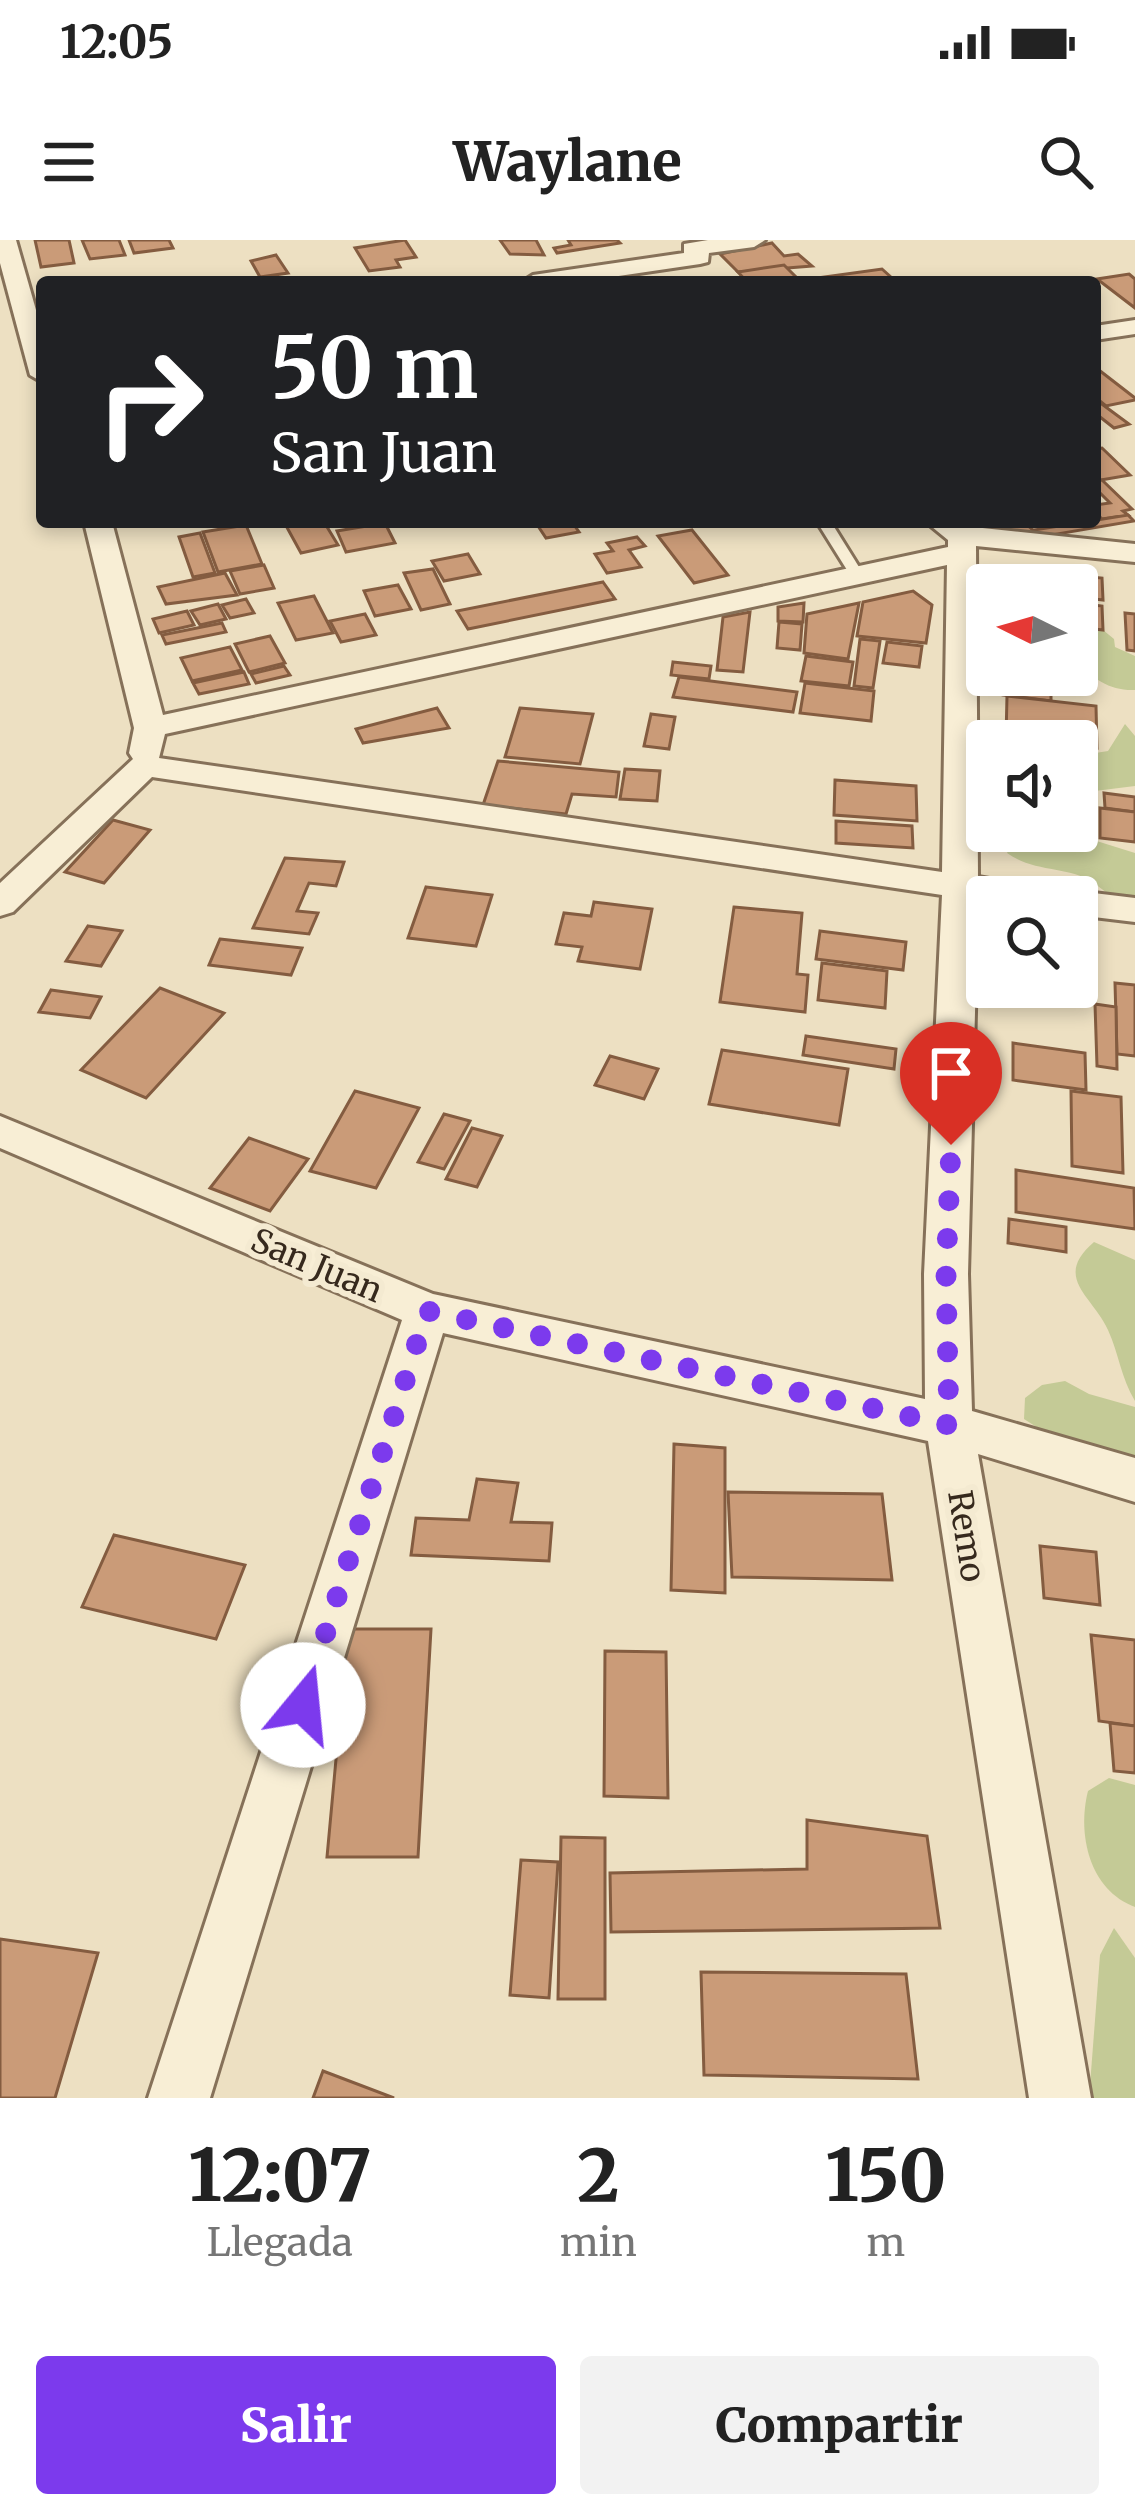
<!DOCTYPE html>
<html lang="es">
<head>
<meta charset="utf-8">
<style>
	body { margin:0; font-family:Merriweather,serif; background:#f2f2f2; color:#222; height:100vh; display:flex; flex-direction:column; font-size:45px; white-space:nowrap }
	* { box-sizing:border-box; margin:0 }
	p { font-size:39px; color:#767676 }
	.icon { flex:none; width:66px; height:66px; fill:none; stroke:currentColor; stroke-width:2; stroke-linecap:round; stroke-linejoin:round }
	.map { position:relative; height:1858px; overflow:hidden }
	.details { display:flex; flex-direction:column; background:#fff; flex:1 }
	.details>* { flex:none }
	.guide { position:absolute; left:36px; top:36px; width:1065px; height:252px; border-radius:12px; box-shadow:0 6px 18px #0003; background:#202124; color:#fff; overflow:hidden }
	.needle { width:78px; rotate:275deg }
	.fabs { position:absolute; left:966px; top:324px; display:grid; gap:24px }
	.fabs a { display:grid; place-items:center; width:132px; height:132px; border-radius:12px; background:#fff; box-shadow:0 6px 18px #0003; font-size:60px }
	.pin { position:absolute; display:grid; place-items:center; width:102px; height:102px; color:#fff; margin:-123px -51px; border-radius:50% 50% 50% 0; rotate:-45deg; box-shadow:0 0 12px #0007 }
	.pin .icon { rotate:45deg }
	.me { position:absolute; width:132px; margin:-66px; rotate:17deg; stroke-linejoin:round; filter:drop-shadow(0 0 9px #0008) }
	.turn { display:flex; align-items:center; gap:42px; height:252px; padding:0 36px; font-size:54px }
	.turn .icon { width:156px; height:156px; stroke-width:2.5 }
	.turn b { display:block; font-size:84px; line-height:102px }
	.eta { display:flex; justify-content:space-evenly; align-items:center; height:204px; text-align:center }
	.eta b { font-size:72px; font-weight:800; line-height:84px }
	.primary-button { display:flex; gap:24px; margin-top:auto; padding:24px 36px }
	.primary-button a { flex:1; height:138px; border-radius:12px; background:#7c3aed; color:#fff; font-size:48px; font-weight:800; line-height:138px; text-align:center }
	.primary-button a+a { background:#f2f2f2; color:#222 }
	.status { display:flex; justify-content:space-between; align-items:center; height:84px; padding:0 60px; background:#fff; direction:ltr }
	.status svg { height:33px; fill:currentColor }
	header { display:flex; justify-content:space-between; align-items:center; height:156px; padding:0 36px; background:#fff; font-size:54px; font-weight:800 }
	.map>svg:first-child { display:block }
</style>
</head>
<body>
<div class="status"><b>12:05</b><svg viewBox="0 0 49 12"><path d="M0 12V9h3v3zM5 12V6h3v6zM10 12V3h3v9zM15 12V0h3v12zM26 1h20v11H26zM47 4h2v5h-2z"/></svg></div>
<header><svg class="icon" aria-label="menu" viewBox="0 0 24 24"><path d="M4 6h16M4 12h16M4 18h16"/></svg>Waylane<svg class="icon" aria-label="search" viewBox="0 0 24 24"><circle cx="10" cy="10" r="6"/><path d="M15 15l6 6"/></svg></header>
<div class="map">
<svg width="1135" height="1858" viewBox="0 0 1135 1858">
	<rect width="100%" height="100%" fill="#ede0c2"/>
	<g fill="#c4ca96">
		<path d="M1077,390h26l11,9 1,8 20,9v34c-25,1 -42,-11 -58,-29z"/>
		<path d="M1125,484l10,12v50l-40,5 -3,21 -15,-1v-55l31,-5z"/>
		<path d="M1048,597l39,1 48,15v52c-22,-3 -26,-12 -43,-23 -24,-16 -58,-9 -85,-29l6,-11z"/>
		<path d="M1094,1002l41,18v141c-14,-23 -16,-47 -27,-71 -15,-34 -56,-52 -14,-88z"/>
		<path d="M1065,1141l24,13 46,13v61l-89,-35 -22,-14 1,-21 17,-13z"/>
		<path d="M1109,1538l26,7v122c-46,-17 -58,-73 -47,-116z"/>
		<path d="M1114,1688l21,30v140h-46l11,-143z"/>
	</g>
	<g fill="#ca9b78" stroke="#845c40" stroke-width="3">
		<path d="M35,0h34l5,23 -33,4z"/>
		<path d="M82,0h37l6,15 -35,4z"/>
		<path d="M129,0h40l4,8 -39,5z"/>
		<path d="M405,0l11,17 -20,3 4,7 -31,4 -14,-23z"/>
		<path d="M500,0h36l8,15 -34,-1z"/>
		<path d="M568,0h49l3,3 -63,10 -3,-5 17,-3z"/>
		<path d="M772,3l12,13 14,-2 14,12 -74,6 -18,-18z"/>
		<path d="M276,15l12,18 -28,4 -9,-16z"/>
		<path d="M784,25l17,17h-54l-9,-10z"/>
		<path d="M882,29l10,9 -82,1z"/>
		<path d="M1129,34l6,5v29l-38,-29z"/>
		<path d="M1095,127l40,31v2l-29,6 -11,-9z"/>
		<path d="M1095,159l23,17 11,8 -15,4 -19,-15z"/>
		<path d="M1102,208l28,27 -35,6v-32z"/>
		<path d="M1102,240l30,29 -9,2 5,4 -26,4 -7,-7v-7l15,-2 -15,-15v-7z"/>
		<path d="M1128,275l6,6 -94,16 -6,-7z"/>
		<path d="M284,282h40l14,23 -37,8z"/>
		<path d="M572,282l7,10 -33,6 -10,-15z"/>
		<path d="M980,282h44l14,13 -58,-5z"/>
		<path d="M385,283l10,20 -49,9 -9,-21z"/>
		<path d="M246,285l16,39 -44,8 -15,-40z"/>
		<path d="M692,290l36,45 -34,8 -36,-47z"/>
		<path d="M200,293l15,40 -22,4 -14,-40z"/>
		<path d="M637,297l8,9 -16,4 12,17 -34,6 -12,-19 18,-3 -6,-8z"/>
		<path d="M468,314l12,20 -36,7 -12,-20z"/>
		<path d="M264,325l10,23 -34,6 -10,-23z"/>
		<path d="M433,329l17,35 -29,6 -17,-37z"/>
		<path d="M1016,330l86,8 1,22 -26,-3v-12h-62z"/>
		<path d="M225,333l12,22 -71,9 -8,-17z"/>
		<path d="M603,342l12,17 -147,30 -11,-18z"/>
		<path d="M398,345l13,24 -36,7 -11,-25z"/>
		<path d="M913,351l19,14 -6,38 -69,-7 6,-34z"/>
		<path d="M314,356l19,37 -37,7 -18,-37z"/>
		<path d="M246,359l8,14 -24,5 -8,-13z"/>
		<path d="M804,363l-1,19 -25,-1v-14z"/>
		<path d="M859,363l-11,56 -44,-6 3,-39z"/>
		<path d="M1077,363l25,3 1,24 -26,-3z"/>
		<path d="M218,364l8,15 -26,6 -9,-14z"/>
		<path d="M187,371l7,14 -35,8 -6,-14z"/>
		<path d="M750,372l-7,60 -26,-2 6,-53z"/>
		<path d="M1125,373l10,1v37l-8,-1z"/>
		<path d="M365,374l11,21 -35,7 -11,-21z"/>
		<path d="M779,382l23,2 -2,26 -23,-2z"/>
		<path d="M222,383l4,9 -60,12 -4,-9z"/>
		<path d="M270,396l15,27 -36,9 -14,-28z"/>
		<path d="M860,399l20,2 -7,47 -19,-2z"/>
		<path d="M887,402l35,4 -3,21 -36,-4z"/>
		<path d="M230,407l12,23 -50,11 -11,-23z"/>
		<path d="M806,416l47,6 -4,24 -48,-5z"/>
		<path d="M673,422l38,4 -2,13 -38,-4z"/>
		<path d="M284,426l6,9 -34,8 -5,-9z"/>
		<path d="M244,432l5,12 -50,10 -6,-11z"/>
		<path d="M1004,435h47v26l-48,-6z"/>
		<path d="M679,437l118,15 -4,20 -120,-15z"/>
		<path d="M805,443l69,8 -3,30 -71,-8z"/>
		<path d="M1007,456l89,10 1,42 -20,-3v-4l-71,-3z"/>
		<path d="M437,468l12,20 -86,15 -7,-14z"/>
		<path d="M520,468l73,6 -13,50 -75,-7z"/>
		<path d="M651,474l24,3 -6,32 -25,-3z"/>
		<path d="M498,521l121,11 -3,25 -44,-3 -6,20 -83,-9z"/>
		<path d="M625,529l35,2 -3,30 -37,-2z"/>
		<path d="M835,540l81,6 1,35 -83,-6z"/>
		<path d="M1104,553l31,4v15l-30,-4z"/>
		<path d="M1100,568l35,4v30l-35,-4z"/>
		<path d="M113,580l37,10 -46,53 -39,-11z"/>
		<path d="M836,581l76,5 1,22 -77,-5z"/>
		<path d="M285,618l59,4 -8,24 -27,-3 -12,28 21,2 -9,21 -56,-6z"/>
		<path d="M426,647l66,8 -16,51 -68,-8z"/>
		<path d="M594,662l58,7 -12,60 -62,-8 4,-14 -26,-3 8,-31 27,3z"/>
		<path d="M734,667l68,6 -5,61 11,1 -3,37 -85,-10z"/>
		<path d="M88,686l34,5 -21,35 -35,-5z"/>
		<path d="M820,691l86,11 -3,28 -87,-11z"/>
		<path d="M220,699l82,9 -11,27 -82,-10z"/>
		<path d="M822,723l65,8 -2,37 -67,-8z"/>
		<path d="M1115,743l20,2v71l-18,-2z"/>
		<path d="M160,748l64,25 -78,85 -65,-28z"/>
		<path d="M51,750l50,7 -11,21 -51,-6z"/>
		<path d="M1095,764l21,3 1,62 -20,-3z"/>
		<path d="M806,796l90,13 -2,20 -91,-14z"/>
		<path d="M1013,803l72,10 1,37 -73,-10z"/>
		<path d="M722,810l126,19 -9,56 -130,-21z"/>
		<path d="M610,816l48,13 -14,30 -49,-14z"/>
		<path d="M355,851l64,17 -43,80 -66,-17z"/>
		<path d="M1071,851l50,6 2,76 -51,-7z"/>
		<path d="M444,874l26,7 -26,48 -26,-7z"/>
		<path d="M472,888l30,8 -25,51 -31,-8z"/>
		<path d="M249,898l59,21 -38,52 -60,-23z"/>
		<path d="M1016,930l118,18 1,41 -119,-17z"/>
		<path d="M1009,979l57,8v25l-58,-9z"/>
		<path d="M674,1204l51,4v145l-54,-3z"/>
		<path d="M477,1239l41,4 -7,39 41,1 -3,38 -138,-6 5,-37 53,2z"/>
		<path d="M728,1252l154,2 10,86 -160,-3z"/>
		<path d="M114,1295l131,30 -29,74 -134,-32z"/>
		<path d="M1040,1306l56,6 4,53 -56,-7z"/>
		<path d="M348,1389h83l-13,228h-91z"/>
		<path d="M1091,1395l44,5v86l-36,-5z"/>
		<path d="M605,1411l61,1 2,146 -64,-2z"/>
		<path d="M1110,1483l25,3v47l-21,-2z"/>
		<path d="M807,1580l120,16 13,92 -329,4 -1,-59 197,-4z"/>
		<path d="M561,1597l44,1v161h-47z"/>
		<path d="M521,1620l37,2 -9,136 -39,-3z"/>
		<path d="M0,1699l98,14 -43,145h-55z"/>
		<path d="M701,1732l205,2 12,105 -214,-4z"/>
		<path d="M323,1831l71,27h-81z"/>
	</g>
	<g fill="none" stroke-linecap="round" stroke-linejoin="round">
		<g stroke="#867159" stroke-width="6">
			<path id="lane" d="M817,282h14l33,53 -2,3h-10z"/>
		</g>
		<g stroke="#867159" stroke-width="6">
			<g id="street">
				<path d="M0,0h16l26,91v51l-12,-7 -30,-112z"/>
				<path d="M708,0h57l-11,7 -45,6 -1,9 -8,2 -122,18h-56l11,-7 151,-22v-9z"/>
				<path d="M1135,80v14l-40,6v-14z"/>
				<path d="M84,282h28l51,193 785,-168v-7l-22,-18 209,22v18l-159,-16 2,331 69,12 5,8 -74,3 -10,374 4,137 163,47v44l-157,-48 113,644h-62l-101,-657 -485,-108 -233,765h-62l254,-778 -402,-172v-32l433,178 492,105 -1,-125 18,-379 -790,-118 -139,135 -13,4v-33l133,-124 -4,-6 5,-25zM947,325l-5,307 -783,-114 6,-24z"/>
				<path d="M1077,651l58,7v24l-58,-7v-18h-14z"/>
			</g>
		</g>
		<use href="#lane" fill="#f8eed5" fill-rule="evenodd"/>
		<use href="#street" fill="#f8eed5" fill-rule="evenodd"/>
	</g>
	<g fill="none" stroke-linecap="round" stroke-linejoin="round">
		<path stroke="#7c3aed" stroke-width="21" stroke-dasharray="0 37.8" d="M303,1465l124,-394 522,114 -3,-151 5,-129"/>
	</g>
	<g text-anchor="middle" stroke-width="12" stroke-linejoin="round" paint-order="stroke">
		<g font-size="33" fill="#36291d" stroke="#f4ead1">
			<text transform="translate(317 1025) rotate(23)" y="12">San Juan</text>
			<text transform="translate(967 1296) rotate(81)" y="12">Remo</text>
		</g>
	</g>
</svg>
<div class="fabs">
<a><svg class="needle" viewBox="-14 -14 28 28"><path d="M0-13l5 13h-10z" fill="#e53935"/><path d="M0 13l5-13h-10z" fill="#767676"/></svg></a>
<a><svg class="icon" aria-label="sound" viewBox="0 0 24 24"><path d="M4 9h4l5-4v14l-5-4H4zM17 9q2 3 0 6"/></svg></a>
<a><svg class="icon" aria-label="search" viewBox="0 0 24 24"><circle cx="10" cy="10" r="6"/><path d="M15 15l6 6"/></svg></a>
</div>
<div class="pin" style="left:951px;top:905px;background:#d93025"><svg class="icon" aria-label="arrive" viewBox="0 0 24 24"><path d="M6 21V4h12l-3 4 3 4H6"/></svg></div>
<svg class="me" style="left:303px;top:1465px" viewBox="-20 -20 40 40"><circle r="19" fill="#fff"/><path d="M0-13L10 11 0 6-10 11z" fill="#7c3aed"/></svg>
<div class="guide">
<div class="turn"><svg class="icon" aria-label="right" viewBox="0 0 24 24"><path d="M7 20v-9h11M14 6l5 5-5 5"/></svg><div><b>50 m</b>San Juan</div></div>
</div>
</div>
<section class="details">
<div class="eta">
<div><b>12:07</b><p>Llegada</p></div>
<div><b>2</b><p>min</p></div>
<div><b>150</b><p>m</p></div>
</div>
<div class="primary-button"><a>Salir</a><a>Compartir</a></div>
</section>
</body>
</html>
